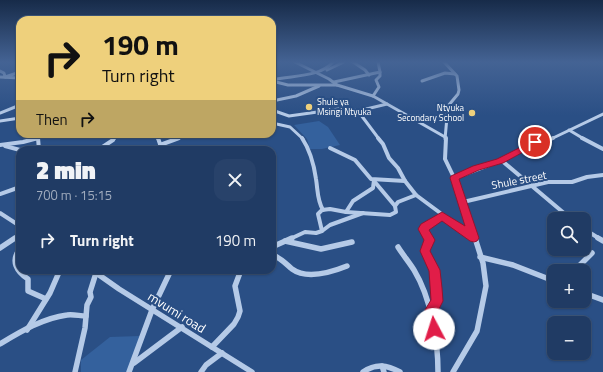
<!DOCTYPE html>
<html lang="en">
<head>
<meta charset="utf-8">
<style>
	body { margin:0; font-family:"Titillium Web",sans-serif; background:#28426a; color:#f1f3f6; height:100vh; display:flex; flex-direction:column; font-size:15px; white-space:nowrap }
	* { box-sizing:border-box; margin:0 }
	p { font-size:13px; color:#a2adbf }
	.icon { flex:none; width:22px; height:22px; fill:none; stroke:currentColor; stroke-width:2; stroke-linecap:round; stroke-linejoin:round }
	.map { position:relative; flex:1; overflow:hidden }
	.drawer { position:absolute; left:16px; top:146px; width:260px; height:128px; display:flex; flex-direction:column; background:#203b64; border-radius:12px; box-shadow:0 1px 3px #0004,0 0 0 1px #3d5578 }
	.drawer>* { flex:none }
	.guide { position:absolute; left:16px; top:16px; width:260px; height:122px; border-radius:12px; box-shadow:0 1px 3px #0004,0 0 0 1px #3d5578; background:#eed07c; color:#111; overflow:hidden }
	.tools { position:absolute; left:547px; top:212px; display:grid; gap:8px }
	.tools a { display:grid; place-items:center; width:44px; height:44px; border-radius:8px; background:#203b64; box-shadow:0 1px 3px #0004,0 0 0 1px #3d5578; font-size:20px }
	.pin { position:absolute; display:grid; place-items:center; width:34px; height:34px; color:#fff; margin:-17px; border:2px solid #fff; border-radius:50%; box-shadow:0 1px 4px #0007 }
	.me { position:absolute; width:44px; margin:-22px; rotate:355deg; stroke-linejoin:round; filter:drop-shadow(0 0 3px #0008) }
	.turn { display:flex; align-items:center; gap:14px; height:84px; padding:0 20px; font-size:18px }
	.turn .icon { width:52px; height:52px; stroke-width:2.5 }
	.turn b { display:block; font-size:28px; line-height:34px }
	.then { display:flex; align-items:center; height:38px; padding:0 20px; background:#0003; gap:8px; font-size:15px }
	.round { display:grid; place-items:center; flex:none; width:42px; height:42px; border-radius:12px; background:#28426a }
	.overview { display:flex; align-items:center; justify-content:space-between; height:68px; padding:0 20px }
	h1 { font-size:24px; font-weight:800; line-height:30px }
	ul { padding:0; list-style:none }
	li { display:flex; align-items:center; gap:12px; height:52px; padding:0 20px }
	li div { flex:1 }
	li b { display:block; font-size:15px }
	li em { font-style:normal }
	.map>svg:first-child { display:block }
</style>
</head>
<body>
<div class="map">
<svg width="603" height="372" viewBox="0 0 603 372">
	<rect width="100%" height="100%" fill="#2a4f85"/>
	<g fill="#34619d">
		<path d="M319,121l9,6 12,18 -18,4h-12l-3,-10 -13,-14z"/>
		<path d="M140,336l-13,36h-46v-12l29,-23z"/>
	</g>
	<g fill="none" stroke-linecap="round" stroke-linejoin="round">
		<g stroke="#b5cae7" stroke-width="3">
			<path d="M295,62l34,17 8,6 36,11 72,41"/>
			<path d="M353,62l12,8 4,5"/>
			<path d="M444,62l13,14 2,14 -1,4 -10,12 -3,33"/>
			<path d="M327,70l17,-8"/>
			<path d="M0,71l4,2 1,4 15,-5"/>
			<path d="M0,77l20,1"/>
			<path d="M272,80c19,-5 47,-2 61,-18"/>
			<path d="M272,81l16,4h49"/>
			<path d="M422,81l23,-8 10,1"/>
			<path d="M334,82l46,-10 -2,-10"/>
			<path d="M373,96l6,-9 -3,-7 4,-4v-4"/>
			<path d="M272,101l24,-5 23,-10"/>
			<path d="M272,110l17,6 57,-8 12,3 21,28"/>
			<path d="M358,111l29,-7"/>
			<path d="M0,113l20,-8"/>
			<path d="M408,116l38,1"/>
			<path d="M0,121l20,-3"/>
			<path d="M272,123l18,4 13,12"/>
			<path d="M569,130l15,9"/>
			<path d="M157,134l1,5"/>
			<path d="M36,139l8,-5"/>
			<path d="M114,139l2,-5"/>
			<path d="M176,139l12,-5"/>
			<path d="M551,139l52,-25"/>
		</g>
		<g stroke="#b5cae7" stroke-width="4">
			<path d="M38,138l1,12"/>
			<path d="M158,138l4,12"/>
			<path d="M302,138c8,12 12,27 14,41 2,12 1,21 7,31"/>
			<path d="M378,138l5,6 6,14 9,10 7,13 11,14"/>
			<path d="M446,138l-1,21 14,29 16,51"/>
			<path d="M582,138l21,11"/>
			<path d="M0,145l23,-3 15,-4"/>
			<path d="M160,145l19,-7"/>
			<path d="M5,146l15,4"/>
			<path d="M330,148l25,12 16,19 34,2"/>
			<path d="M98,150l15,-10 1,-2"/>
			<path d="M501,160l70,59"/>
			<path d="M455,178l50,-19 27,-14 12,-3 9,-4"/>
			<path d="M374,181l21,25"/>
			<path d="M0,194l20,-7"/>
			<path d="M463,202l85,-20h24l15,-5 16,-2"/>
			<path d="M346,212l7,-11 20,-13 1,-8"/>
			<path d="M0,213l20,13"/>
			<path d="M584,229l16,10"/>
			<path d="M322,231l8,-6 33,-12"/>
			<path d="M14,239l6,-4"/>
			<path d="M290,239l15,-7 11,1 6,-2 -4,-17 4,-4 8,-1 16,3 44,3 6,-3 -1,-6 3,-4 18,-7 58,43"/>
			<path d="M428,239l-5,-10 19,-13"/>
		</g>
		<g stroke="#b5cae7" stroke-width="5.5">
			<path d="M428,238l1,2 -4,11c10,18 19,40 6,59"/>
			<path d="M598,238l5,3"/>
			<path d="M285,241l36,8 31,-7"/>
			<path d="M272,247l20,-9"/>
			<path d="M398,247c5,8 11,15 16,23 17,28 24,70 24,102"/>
			<path d="M0,248l15,-10"/>
			<path d="M20,249c-10,12 -3,23 8,30v12l18,8"/>
			<path d="M272,255c8,2 14,9 20,14 15,11 40,3 55,-3"/>
			<path d="M480,257l33,8 41,16"/>
			<path d="M92,270l27,19 133,83"/>
			<path d="M574,271l18,-18"/>
			<path d="M584,293l19,7"/>
			<path d="M27,330l23,-37 10,-23"/>
			<path d="M0,344c20,-12 43,-26 67,-29 6,-1 13,1 19,1"/>
			<path d="M212,347l22,-23 4,-7 2,-6 -5,-25 6,-16"/>
			<path d="M134,363l48,-36"/>
			<path d="M382,366l2,6"/>
			<path d="M75,372l10,-44 2,-23 4,-8 -1,-5 6,-19"/>
			<path d="M129,372l23,-62 19,-40"/>
			<path d="M201,372l5,-7 16,-12"/>
			<path d="M363,372c13,-9 24,-7 37,0"/>
			<path d="M453,372l24,-41 9,-45 -3,-23 -8,-25"/>
		</g>
	</g>
	<linearGradient id="sky" x2="0" y2="1"><stop stop-color="#172b49"/><stop offset="0.54" stop-color="#446394"/><stop offset="1" stop-color="#446394" stop-opacity="0"/></linearGradient>
	<rect width="603" height="115" fill="url(#sky)"/>
	<path fill="#e11d48" stroke="#92132f" d="M535,140l3,1v3l-35,19 -24,7 -20,9 20,59 -2,3 -3,1 -4,-1 -28,-20 -13,9 6,10 -5,11 10,19 2,18 1,13 -5,10 2,18 -2,4 -4,2 -5,-2 -4,-23 6,-10 -2,-29 -9,-20 4,-11 -6,-11 3,-5 21,-12 23,14 -15,-48 1,-2 22,-10 24,-7z"/>
	<g fill="#eed07c" stroke="#2a4f85" stroke-width="1.5">
		<circle cx="309" cy="107" r="4"/>
		<circle cx="472" cy="113" r="4"/>
	</g>
	<g text-anchor="middle" stroke-width="4" stroke-linejoin="round" paint-order="stroke">
		<g font-size="9" fill="#fff" stroke="#2a4f85" text-anchor="start">
			<text x="317" y="105">Shule ya<tspan x="317" dy="10">Msingi Ntyuka</tspan></text>
			<text x="464" y="111" text-anchor="end">Ntyuka<tspan x="464" dy="10">Secondary School</tspan></text>
		</g>
		<g font-size="11" fill="#fff" stroke="#2a4f85">
			<text transform="translate(519 180) rotate(-11)" y="4">Shule street</text>
		</g>
		<g font-size="13" fill="#fff" stroke="#2a4f85">
			<text transform="translate(177 312) rotate(32)" y="5">mvumi road</text>
		</g>
	</g>
</svg>
<div class="tools">
<a><svg class="icon" aria-label="search" viewBox="0 0 24 24"><circle cx="10" cy="10" r="6"/><path d="M15 15l6 6"/></svg></a>
<a>+</a>
<a>−</a>
</div>
<div class="pin" style="left:535px;top:142px;background:#d93025"><svg class="icon" aria-label="arrive" viewBox="0 0 24 24"><path d="M6 21V4h12l-3 4 3 4H6"/></svg></div>
<svg class="me" style="left:434px;top:329px" viewBox="-20 -20 40 40"><circle r="19" fill="#fff"/><path d="M0-13L10 11 0 6-10 11z" fill="#e11d48"/></svg>
<div class="guide">
<div class="turn"><svg class="icon" aria-label="right" viewBox="0 0 24 24"><path d="M7 20v-9h11M14 6l5 5-5 5"/></svg><div><b>190 m</b>Turn right</div></div>
<div class="then">Then<svg class="icon" aria-label="right" viewBox="0 0 24 24"><path d="M7 20v-9h11M14 6l5 5-5 5"/></svg></div>
</div>
<section class="drawer">
<div class="overview"><div><h1>2 min</h1><p>700 m · 15:15</p></div><a class="round"><svg class="icon" aria-label="close" viewBox="0 0 24 24"><path d="M6 6l12 12M18 6L6 18"/></svg></a></div>
<ul>
<li><svg class="icon" aria-label="right" viewBox="0 0 24 24"><path d="M7 20v-9h11M14 6l5 5-5 5"/></svg><div><b>Turn right</b></div><em>190 m</em></li>
</ul>
</section>
</div>
</body>
</html>
